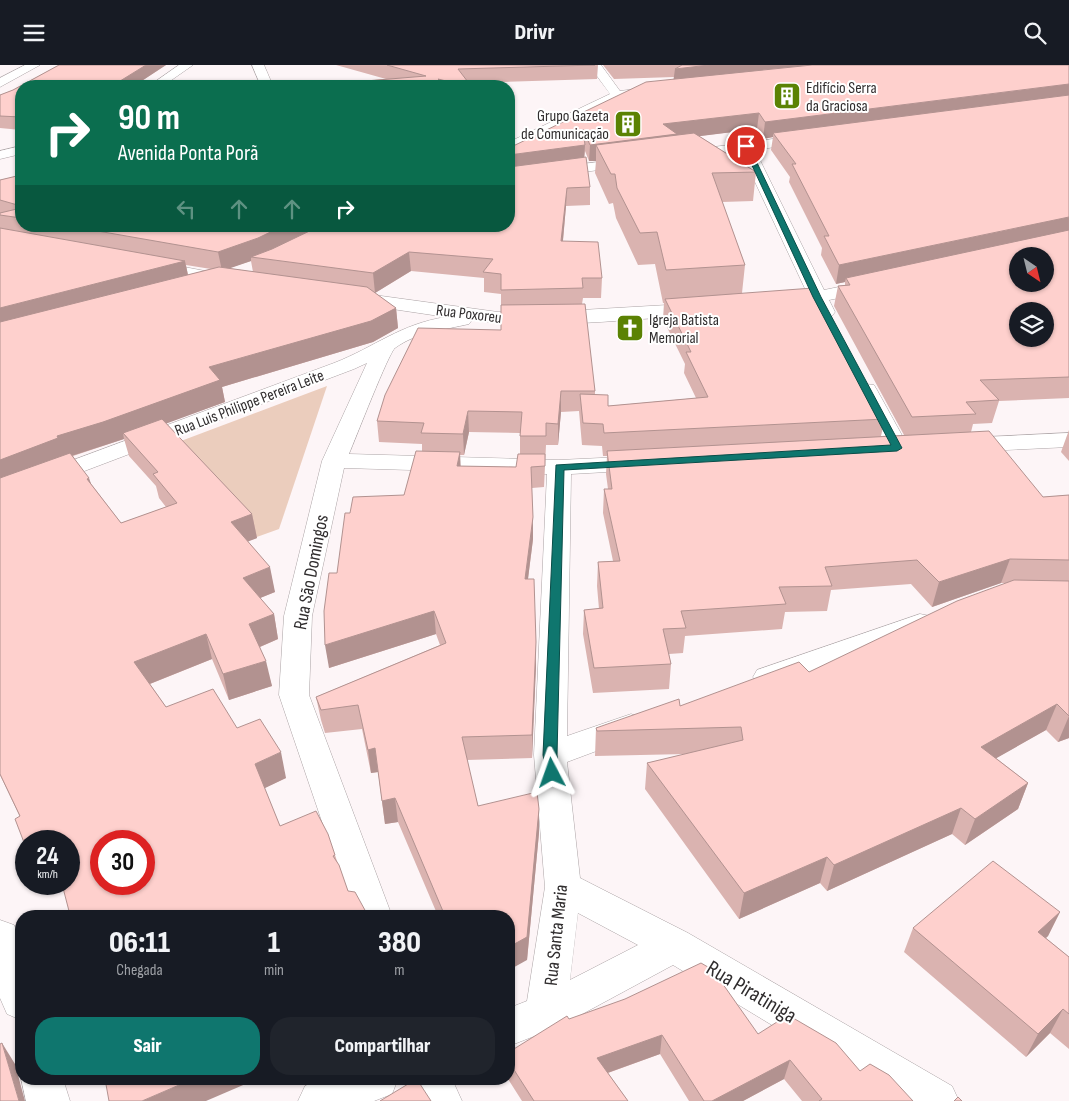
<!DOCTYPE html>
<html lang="pt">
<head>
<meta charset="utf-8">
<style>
	body { margin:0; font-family:"Sofia Sans Condensed",sans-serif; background:#20242c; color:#f1f3f6; height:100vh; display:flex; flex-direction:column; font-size:19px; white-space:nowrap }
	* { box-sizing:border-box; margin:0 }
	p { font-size:16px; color:#9ea1a6 }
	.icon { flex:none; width:28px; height:28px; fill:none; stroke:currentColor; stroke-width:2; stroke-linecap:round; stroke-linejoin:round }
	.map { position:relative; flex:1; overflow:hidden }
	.details { position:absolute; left:15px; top:845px; width:500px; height:175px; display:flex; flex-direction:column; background:#171b24; border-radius:20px; box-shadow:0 1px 4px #0004 }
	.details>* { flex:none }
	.top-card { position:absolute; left:15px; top:15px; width:500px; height:152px; border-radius:20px; box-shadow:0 1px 4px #0004; background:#0b6e4f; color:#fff; overflow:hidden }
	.needle { width:32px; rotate:145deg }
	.buttons { position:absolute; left:1009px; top:182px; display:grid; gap:10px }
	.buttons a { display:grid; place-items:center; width:45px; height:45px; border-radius:50%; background:#171b24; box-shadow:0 1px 4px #0004; font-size:25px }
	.speed { position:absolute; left:15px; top:765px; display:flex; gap:10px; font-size:25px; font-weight:700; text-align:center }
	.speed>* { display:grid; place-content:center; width:65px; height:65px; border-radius:50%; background:#171b24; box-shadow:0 1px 4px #0004; line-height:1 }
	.speed small { font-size:12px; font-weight:400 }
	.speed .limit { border:8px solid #d22; background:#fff; color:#111 }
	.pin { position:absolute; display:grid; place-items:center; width:42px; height:42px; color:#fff; margin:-21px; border:2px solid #fff; border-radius:50%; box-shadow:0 1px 5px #0007 }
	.me { position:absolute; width:55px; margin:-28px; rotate:356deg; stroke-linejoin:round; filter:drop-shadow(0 0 4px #0008) }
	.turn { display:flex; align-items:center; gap:18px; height:105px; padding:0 20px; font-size:22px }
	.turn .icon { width:65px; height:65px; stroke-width:2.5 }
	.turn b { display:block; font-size:35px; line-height:42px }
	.lanes { display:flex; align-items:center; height:48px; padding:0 20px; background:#0003; justify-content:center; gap:25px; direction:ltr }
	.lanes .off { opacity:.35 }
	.eta { display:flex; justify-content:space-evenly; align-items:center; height:85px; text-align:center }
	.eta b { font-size:30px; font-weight:800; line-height:35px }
	.primary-button { display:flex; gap:10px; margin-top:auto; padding:10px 20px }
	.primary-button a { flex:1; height:58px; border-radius:20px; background:#0f766e; color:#fff; font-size:20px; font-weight:800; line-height:58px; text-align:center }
	.primary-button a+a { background:#20242c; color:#f1f3f6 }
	header { display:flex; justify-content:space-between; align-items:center; height:65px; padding:0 20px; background:#171b24; font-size:22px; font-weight:800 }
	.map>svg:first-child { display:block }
</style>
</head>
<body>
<header><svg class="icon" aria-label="menu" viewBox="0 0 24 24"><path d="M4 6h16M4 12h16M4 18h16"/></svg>Drivr<svg class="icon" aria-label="search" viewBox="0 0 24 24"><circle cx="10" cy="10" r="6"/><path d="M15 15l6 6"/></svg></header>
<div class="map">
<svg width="1069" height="1036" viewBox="0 0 1069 1036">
	<rect width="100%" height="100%" fill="#fdf5f7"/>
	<path fill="#ebcdbd" d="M327,321l-48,143 -45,16 -77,-95z"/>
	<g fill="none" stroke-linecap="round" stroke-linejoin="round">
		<g stroke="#aba3a5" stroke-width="1">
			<g id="minor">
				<path d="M25,0h15l-40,22v-9z"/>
				<path d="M179,0h14l-30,21h-14z"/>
				<path d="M252,0h12l9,21h-12z"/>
				<path d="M589,0h12l19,26 38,-5 6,4 -6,4 -38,4 -111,53v-9l101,-48z"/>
				<path d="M810,69l5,1 2,3 -2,3 -60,9 69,140 49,-10 7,2 2,4 -2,4 -51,10 6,12 -3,4 -7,2 -7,-2 -7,-13 -29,6 -7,-2 -2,-4 2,-4 32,-6 -66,-141 -57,7 -5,-1 -2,-3 2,-3 5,-1z"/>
				<path d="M21,81v8l-21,5v-8z"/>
				<path d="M631,93l5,1 2,3 -2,3 -127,17v-9z"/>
				<path d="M152,196l80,15 6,1 3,4 -3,4 -6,1 -86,-16 -3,-4 3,-4z"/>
				<path d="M352,227l146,20 66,-1 138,-8 7,2 3,4 -3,4 -7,2c-75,4 -156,15 -230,5l-3,4c-25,6 -52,8 -74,24 -6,4 -40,92 -46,106l210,6 84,-4 8,2 4,5 -4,5 -8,2 -72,4 -4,262 64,-22 11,4 5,8 -5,8 -75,28 13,116 108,55 264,153 7,15h-62l-224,-136 -113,61 -51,20v-38l18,-7 18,-114 -11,-132 13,-281 -203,-6 -32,148 -3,79 83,221h-38l-75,-221 5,-79 38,-155 45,-98 -13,6 -354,134v-16c111,-41 223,-83 334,-124 41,-16 66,-39 112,-46l-101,-15 -2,-4 2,-4zM578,848l60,32 -68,35z"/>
				<path d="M866,319l8,1 3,5 32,58 -4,5 -8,2 -8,-2 -4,-5 -30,-58 3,-5z"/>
				<path d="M1069,368v14l-106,5 -8,-2 -4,-5 4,-5 8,-2z"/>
				<path d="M920,549l10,2 4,7 -4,7 -162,58 -11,-4 -4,-7 4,-7z"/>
				<path d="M0,855l14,5 7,17v78l-14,-6 -7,-16z"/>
				<path d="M21,1013l42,1 7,22h-44z"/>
				<path d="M322,1014h76l-6,15 -18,7h-76l7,-15z"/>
				<path d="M410,1014h42l10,22h-44z"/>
			</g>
		</g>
		<use href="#minor" fill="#fff" fill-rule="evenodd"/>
	</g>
	<g fill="#dab3b0" fill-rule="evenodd">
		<path d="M59,0h107l-32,21h-113v44l-21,-2v-33l13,-5z"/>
		<path d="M336,0h262l-1,14 -128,4 -3,3h-161l81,-7z"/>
		<path d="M603,0h466v333l-70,3 -7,22 -19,1 -2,8 72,65 26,-2v243l-11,4 -12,-12 -50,28 32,25 -10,26 -53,36 -13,-11 -125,57 -7,-8 -81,36 -94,-130 2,-26 39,-9 -91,2 1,-28 213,-56 197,-89h-5l-69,24 -21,-23 -80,6 -4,21 -42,1 -3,17 -97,7 -2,17 -14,1 2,10 -2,25 -76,4 -10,-59 1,-24 15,-1 -2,-23 1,-24 15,-1 -10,-48 1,-24h4l-2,-15 1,-18h-4l-1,-10 -20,-1 -3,-34 -18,1 -3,33h-12l-2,42 -12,1 1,51 -5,40 8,86 -4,93 -65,2 11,46 61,3v24l-12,127 -18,-44h-71l-40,-94 -13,2 -7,-52 -7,1 -9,-44 -37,4 -4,-13 -5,-23 124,-52 -4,-11 -107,34 8,-95 13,-60 54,-18 18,-44v-7l-43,-2 -2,-21 124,-91v-36l-17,-2v-14l-73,-7 -36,22 21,15 2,20 -25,14 -151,45 3,15 -59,21 86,91 5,24 -9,3 27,51 -15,6 14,16 4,25 -18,8 12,39 -43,14 -17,-41 -62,25 16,23 71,21 49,50 -22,10 16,38 55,29 2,6 11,30 18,21 1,4h-309l11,-5v-70l-49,-24 -20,-42v-595l21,-5v51h488v-78l165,-69v-2l-60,2zM757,64l6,10 10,-2 -2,13 19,27 -1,5 33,66 -1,7 15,29 9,-2v3l-7,1 -4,20 70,129 -23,1 4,-17 -143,-126 3,-28 -23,-63 31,-1 3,-29 -57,-36zM585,86l4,10h7l-1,12 14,31 4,-1 3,15 22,47 17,-1 8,39h1l-1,16 22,45 -1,9 12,25 -88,8 -13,-12v-3l-13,-87 1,-6h18l1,-20 -39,-37 3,-35 24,-1v-18l-6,-29zM251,196l2,11 -24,-4zM186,200l25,4 -23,6zM469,367l51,1v21l-4,13 -56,-1v-11h4zM124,374l5,17 27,30 3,12 7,9 -45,16 -29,-38 -19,-29z"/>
		<path d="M1069,365v31l-8,-9z"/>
		<path d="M1060,847l-12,24 -2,2 23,19v92l-19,-16 -24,24 -122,-105 9,-24z"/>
		<path d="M569,954l189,15 102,37 53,30h-111l-18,-22 -41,22h-54l-29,-47 -52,19 20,28h-106l-14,-22h1v-27z"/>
	</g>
	<g fill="#b29290">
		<path d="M146,0h20l-32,21h-22z"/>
		<path d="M709,0h132l-168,18 2,-14z"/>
		<path d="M1069,19v15l-296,34v4l-10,2 2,-17z"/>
		<path d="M759,48l-2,16 -80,10 -81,6v16h-7l1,-16 73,-21z"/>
		<path d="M585,80l-1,17 -75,11v-18z"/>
		<path d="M567,123l-1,18 -5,55v-20z"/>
		<path d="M1069,152v18l-223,43 -1,4 -9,2 3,-19z"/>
		<path d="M283,161h41l-63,31h-10v4l-29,10 -4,-19z"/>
		<path d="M409,187l2,19 -36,22 -2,-20z"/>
		<path d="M185,196l4,19 -189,50v-22z"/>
		<path d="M396,243l2,20 -25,14 -151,45 3,15 -98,36 -4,-5 1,6 -59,19 -65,28v-26l57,-24 152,-69z"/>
		<path d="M561,326v21l-3,33v-21z"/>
		<path d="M468,346l1,21 -5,23 -1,-21z"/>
		<path d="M460,387l1,21 -4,-7z"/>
		<path d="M89,413l8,23 -10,-22z"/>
		<path d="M252,449l5,24 -21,8 -5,-24z"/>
		<path d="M533,452v22l-8,63v-23z"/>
		<path d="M1010,494l-9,24 -69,24 7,-25z"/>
		<path d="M270,502l5,25 -27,11 -5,-25z"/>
		<path d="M434,546l2,23 -107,34 -4,-23z"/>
		<path d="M274,549l4,25 -23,10 -6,-25z"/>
		<path d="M206,569l6,25 -70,28 -8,-25z"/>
		<path d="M536,577v23l-4,93v-23z"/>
		<path d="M266,596l6,25 -43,14 -6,-26z"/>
		<path d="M1057,639l-11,26 -74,42 9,-25z"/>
		<path d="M1069,651v22l-11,4z"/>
		<path d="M375,683l3,24 -7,1 -3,-23z"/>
		<path d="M281,687l5,26 -25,12 -6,-26z"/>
		<path d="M1028,718l-10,26 -53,36 10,-26z"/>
		<path d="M395,733l3,24 -13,2 -3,-23z"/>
		<path d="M961,743l-9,26 -125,57 7,-26z"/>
		<path d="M539,744v24l-12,127 -18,10v-23z"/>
		<path d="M50,769l3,7h-19z"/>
		<path d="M827,792l-7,26 -81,36 5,-26z"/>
		<path d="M366,847l1,4h-10z"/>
		<path d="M1060,847l-12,24 -22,20 12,-24z"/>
		<path d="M1063,944l-13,24 -24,24 12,-23z"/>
		<path d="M662,970l-2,19 -64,23 1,-19z"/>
		<path d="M2,978l13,21 10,37h-6z"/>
		<path d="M790,995l-6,19 -41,22h-31z"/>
		<path d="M193,1014h64l-51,22h-64z"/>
	</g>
	<g fill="#fed0cd" stroke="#b29290" fill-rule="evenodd">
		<path d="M59,0h87l-34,21h-91v31l-21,-1v-21l13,-5z"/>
		<path d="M387,0h208l-137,4 13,17h-5l-28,-7 7,7h-140l121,-10z"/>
		<path d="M682,0h27l-34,4z"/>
		<path d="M812,0h257v19l-304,38 -6,-9 -96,11 14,10 -87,11 -7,-16 2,16 -76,10v-7l137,-66z"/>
		<path d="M1069,30v122l-230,48 -15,-29h5l-37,-72h4l-23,-31z"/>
		<path d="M694,68l62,39 -44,1 33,92 -79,5 -9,-38 -17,1 -23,-45 -2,-14h-4l-15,-29z"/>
		<path d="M586,92l4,30 -23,1 -6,53 37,1 4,36h-20l1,10 -82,2v-16l-18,-2 10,-13 -84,-7 -36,21 -122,-16 21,-8 48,-23h189v-59z"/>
		<path d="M21,110v31l-21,-6v-20z"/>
		<path d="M21,143v10l-21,-3v-2z"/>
		<path d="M69,161h214l-25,12 -40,14z"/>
		<path d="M0,163l185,33 -185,47z"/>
		<path d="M1069,165v147l-89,3 19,20 -33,2 10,12 -64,3 -74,-131 12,-1 -4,-7zM1018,191h27v28h-27zM1018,246h27v28h-27z"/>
		<path d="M219,202l148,20 29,21 -25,13 -162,46 11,13 -117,42 -46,14 1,2 -58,22v-138z"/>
		<path d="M813,223l72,131 -281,14 -1,-9 -20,-1 -3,-29 28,1v11l100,-9 -22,-45h5l-26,-53z"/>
		<path d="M585,239l10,87h-34l-3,33 -12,-1v13h-26l2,-24 -54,-1 -5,23 -42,-1 3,-10 -47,-2 8,-26 33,-67 83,2v-25z"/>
		<path d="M162,354l90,95 -21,8 39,45 -27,11 31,36 -25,10 17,37 -43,13 -17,-40 -72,28 32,45 47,-18 24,39 23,-9 21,33 -26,12 25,62 36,-15 12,23 7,21 -2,1 6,9 9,26 7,1 11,20 -9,4h-299l11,-5 -7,-27h7v-43h-17l-2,-7 -16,7h-8v4h-1l-10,-26 5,-3 -20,-42v-296l70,-25 19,25 -2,1 34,44 56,-20 -24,-29 5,-2 -35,-39zM101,776h43v43h-43z"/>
		<path d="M989,366l54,66 26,-2v65l-59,-1 -71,23 -22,-22 -92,7 7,19 -53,1 7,17 -105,7 5,17 -23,1 8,35 -77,4 -10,-58 19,-2 -5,-46 22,-1 -16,-72h8l-5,-38z"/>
		<path d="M416,386l44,1 -3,14 59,1 2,-13h27v12l-14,1 2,50 -8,62h9l2,63 -4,93 -70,2 16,69 59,-14 2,17 -12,128 -18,10v-31h-64l-50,-118 -13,3 -7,-53 -7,2 -10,-45 -37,5 -5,-13 130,-54 -12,-32 -109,34 -1,-34 5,-38h8l8,-60h5l3,-16 51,-2z"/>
		<path d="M1014,515l55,1v135l-12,-12 -76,43 47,36 -53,36 -14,-11 -127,57 -7,-8 -83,36 -97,-130 96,-23 -2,-13 -144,4 -1,-3 83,-29 1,7 119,-44 10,10 148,-71z"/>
		<path d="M993,796l67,51 -22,20 31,25v57l-6,-5 -25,25 -125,-106z"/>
		<path d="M701,898l12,7 45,64 30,-19 48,28 24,28 10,-7 19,11 24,26h-94l3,-2 -32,-39 -78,41h-8l-42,-66 -65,23 31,43h-94l-25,-39v-10l58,-36 2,3 56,-20z"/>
		<path d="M2,978l17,58h-19v-57z"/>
		<path d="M105,1014h88l-51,22h-33z"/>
		<path d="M413,1016l7,3 11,17h-51z"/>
		<path d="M958,1032l4,4h-8z"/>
	</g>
	<path fill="#0f766e" stroke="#0a4d48" d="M746,79l3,2 72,151 81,151 -5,3 -333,19 -7,285 2,18 -3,4 -4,2 -5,-2 -4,-22 13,-290 335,-20 -78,-148 -70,-151z"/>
	<defs>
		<g id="building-square" transform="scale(1.4375)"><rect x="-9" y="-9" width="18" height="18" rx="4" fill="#5b8203" stroke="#fff"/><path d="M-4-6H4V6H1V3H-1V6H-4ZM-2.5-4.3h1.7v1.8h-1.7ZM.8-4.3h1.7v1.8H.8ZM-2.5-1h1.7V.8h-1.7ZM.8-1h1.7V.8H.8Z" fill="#fff"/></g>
		<g id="church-square" transform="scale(1.4375)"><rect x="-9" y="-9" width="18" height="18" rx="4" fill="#5b8203" stroke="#fff"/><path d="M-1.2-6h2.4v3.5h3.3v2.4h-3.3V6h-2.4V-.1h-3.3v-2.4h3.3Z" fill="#fff"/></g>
	</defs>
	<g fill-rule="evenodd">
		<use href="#building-square" x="787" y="31"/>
		<use href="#building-square" x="628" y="59"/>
		<use href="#church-square" x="630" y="263"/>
	</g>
	<g text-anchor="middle" stroke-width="4" stroke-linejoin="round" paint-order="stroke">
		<g font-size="16" fill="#302d2e" stroke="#fff" text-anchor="start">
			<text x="806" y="28">Edifício Serra<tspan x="806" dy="18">da Graciosa</tspan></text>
			<text x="609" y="56" text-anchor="end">Grupo Gazeta<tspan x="609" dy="18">de Comunicação</tspan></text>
			<text x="649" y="260">Igreja Batista<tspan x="649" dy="18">Memorial</tspan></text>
		</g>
		<g font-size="16" fill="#302d2e" stroke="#fff">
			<text transform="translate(469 248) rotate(7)" y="6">Rua Poxoreu</text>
			<text transform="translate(249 337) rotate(-21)" y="6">Rua Luis Philippe Pereira Leite</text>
		</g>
		<g font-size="19" fill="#302d2e" stroke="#fff">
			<text transform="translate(310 507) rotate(-79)" y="7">Rua São Domingos</text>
			<text transform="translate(555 870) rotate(-84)" y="7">Rua Santa Maria</text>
		</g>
		<g font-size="22" fill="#302d2e" stroke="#fff">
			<text transform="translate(752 926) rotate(31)" y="8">Rua Piratiniga</text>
		</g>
	</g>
</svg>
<div class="buttons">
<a><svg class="needle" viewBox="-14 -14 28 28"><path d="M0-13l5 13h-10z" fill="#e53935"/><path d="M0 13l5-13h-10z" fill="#9ea1a6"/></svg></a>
<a><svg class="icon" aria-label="layers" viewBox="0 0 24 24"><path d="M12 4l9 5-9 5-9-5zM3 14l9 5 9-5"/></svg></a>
</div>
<div class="speed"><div>24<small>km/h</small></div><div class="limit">30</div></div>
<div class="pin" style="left:746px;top:81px;background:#d93025"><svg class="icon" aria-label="arrive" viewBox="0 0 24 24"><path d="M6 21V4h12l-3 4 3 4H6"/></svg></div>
<svg class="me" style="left:552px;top:708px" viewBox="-20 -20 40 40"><path d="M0-17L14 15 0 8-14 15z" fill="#0f766e" stroke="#fff" stroke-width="4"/></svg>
<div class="top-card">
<div class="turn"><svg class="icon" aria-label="right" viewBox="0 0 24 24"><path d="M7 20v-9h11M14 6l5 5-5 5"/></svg><div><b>90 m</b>Avenida Ponta Porã</div></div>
<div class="lanes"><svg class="icon off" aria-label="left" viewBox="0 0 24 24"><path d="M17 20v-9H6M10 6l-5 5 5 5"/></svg><svg class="icon off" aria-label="ahead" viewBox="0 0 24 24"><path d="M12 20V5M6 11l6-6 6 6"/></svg><svg class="icon off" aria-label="ahead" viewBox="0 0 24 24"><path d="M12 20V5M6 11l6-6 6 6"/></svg><svg class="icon" aria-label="right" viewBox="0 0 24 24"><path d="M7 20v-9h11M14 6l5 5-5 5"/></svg></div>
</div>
<section class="details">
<div class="eta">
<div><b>06:11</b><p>Chegada</p></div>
<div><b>1</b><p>min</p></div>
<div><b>380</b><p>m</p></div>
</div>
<div class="primary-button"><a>Sair</a><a>Compartilhar</a></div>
</section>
</div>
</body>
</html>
